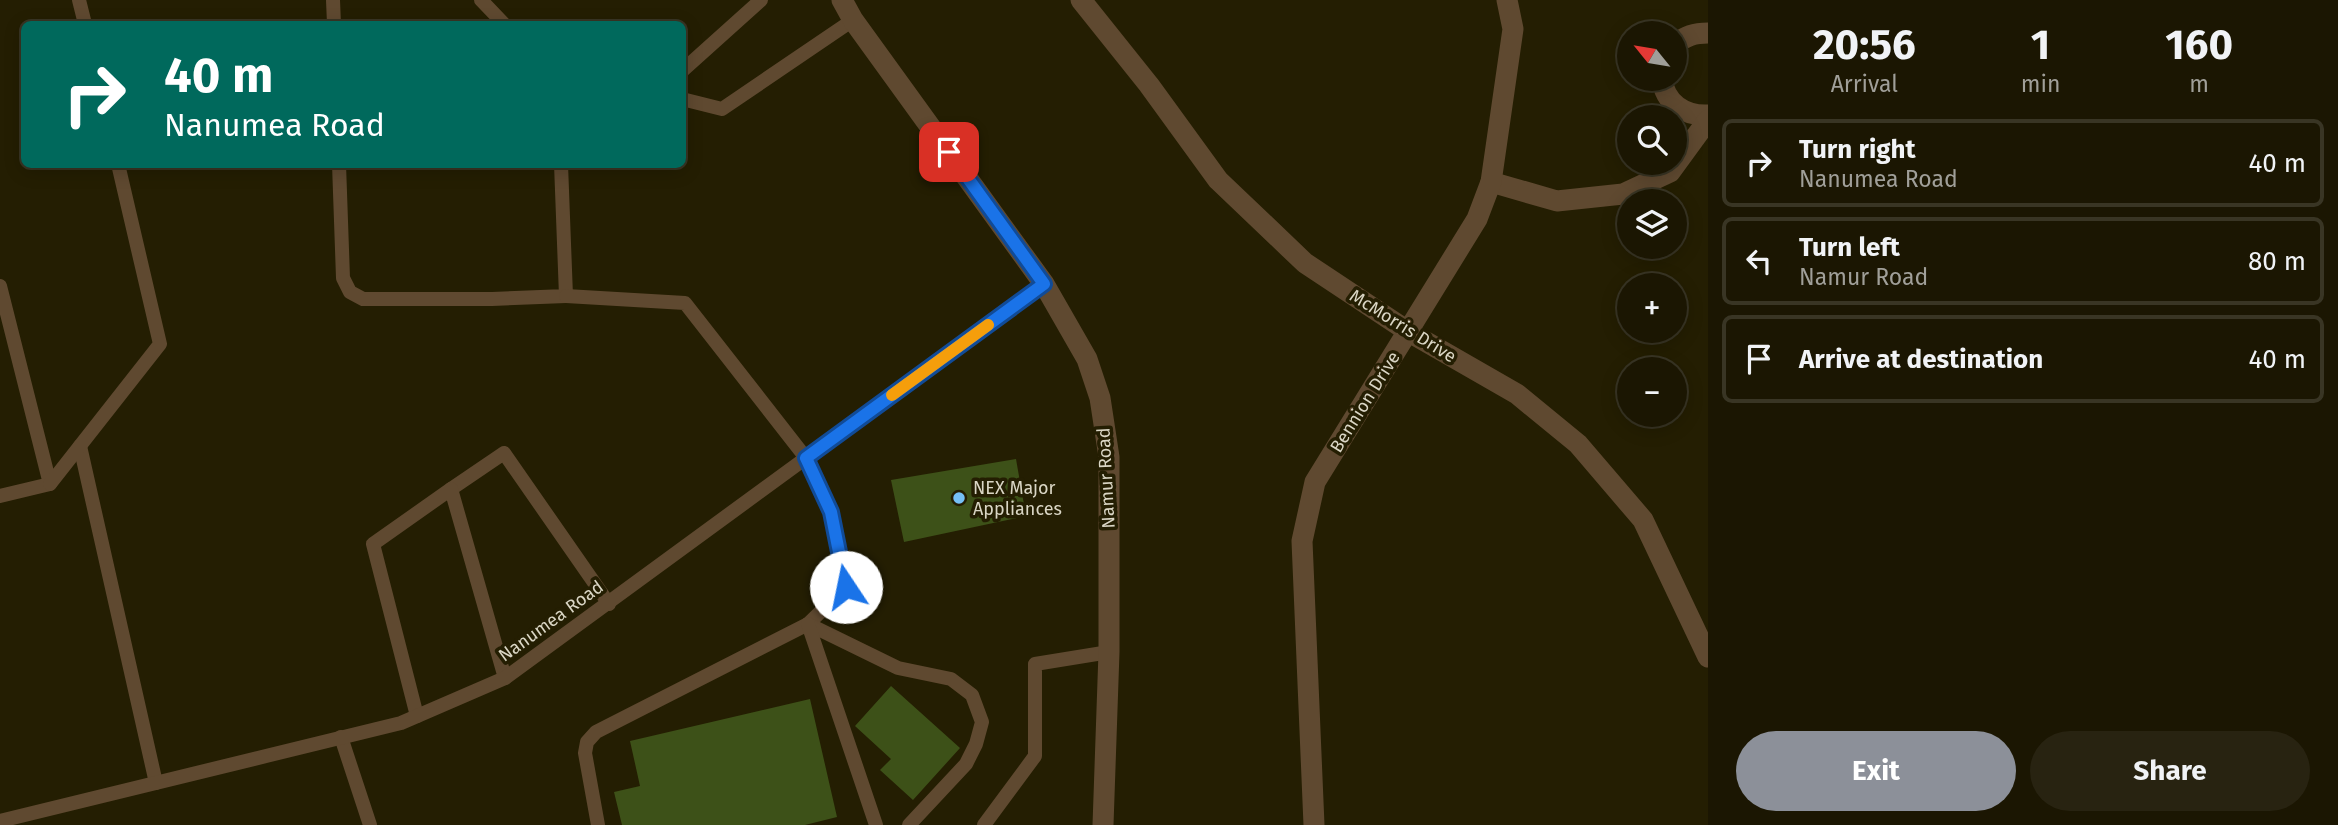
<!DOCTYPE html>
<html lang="en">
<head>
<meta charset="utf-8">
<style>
	body { margin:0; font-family:"Fira Sans",sans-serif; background:#282311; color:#f1f3f6; height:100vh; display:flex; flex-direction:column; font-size:26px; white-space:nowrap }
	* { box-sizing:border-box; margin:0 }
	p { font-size:23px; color:#a09f99 }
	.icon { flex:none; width:38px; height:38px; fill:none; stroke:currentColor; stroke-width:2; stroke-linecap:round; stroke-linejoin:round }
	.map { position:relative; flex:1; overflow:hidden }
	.side { display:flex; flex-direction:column; background:#1b1602; width:630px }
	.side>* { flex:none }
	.top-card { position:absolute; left:21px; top:21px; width:665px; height:147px; border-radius:10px; box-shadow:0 4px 18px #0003,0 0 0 2px #393524; background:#00695c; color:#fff; overflow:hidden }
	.needle { width:46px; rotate:300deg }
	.buttons { position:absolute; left:1617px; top:21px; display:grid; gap:14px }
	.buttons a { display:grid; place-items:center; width:70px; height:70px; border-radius:50%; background:#1b1602; box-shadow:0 4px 18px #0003,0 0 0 2px #393524; font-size:35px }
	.pin { position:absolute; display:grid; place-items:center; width:60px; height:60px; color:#fff; margin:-30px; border-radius:14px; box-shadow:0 4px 10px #0006 }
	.me { position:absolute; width:77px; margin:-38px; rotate:349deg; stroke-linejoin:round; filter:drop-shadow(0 0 5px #0008) }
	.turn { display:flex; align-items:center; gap:24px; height:147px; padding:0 28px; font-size:32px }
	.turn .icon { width:91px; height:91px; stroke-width:2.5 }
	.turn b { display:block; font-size:49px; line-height:60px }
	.eta { display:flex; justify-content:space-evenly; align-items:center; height:119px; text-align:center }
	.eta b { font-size:42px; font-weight:700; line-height:49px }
	.primary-button { display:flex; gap:14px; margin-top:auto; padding:14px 28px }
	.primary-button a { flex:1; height:80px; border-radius:42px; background:#8c9099; color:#fff; font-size:28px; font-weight:700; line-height:80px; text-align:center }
	.primary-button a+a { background:#282311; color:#f1f3f6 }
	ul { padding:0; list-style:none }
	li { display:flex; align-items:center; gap:21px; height:88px; margin:0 14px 10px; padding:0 14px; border:4px solid #393524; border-radius:10px }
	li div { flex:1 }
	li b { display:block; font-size:26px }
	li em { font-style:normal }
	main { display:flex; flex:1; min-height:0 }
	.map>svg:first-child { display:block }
</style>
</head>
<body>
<main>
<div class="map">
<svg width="1708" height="825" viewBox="0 0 1708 825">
	<rect width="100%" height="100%" fill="#241e02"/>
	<g fill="#3d5118">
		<path d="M1016,459l10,57 -122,26 -13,-62z"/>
		<path d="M891,686l69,62 -47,52 -33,-30 11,-11 -36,-33z"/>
		<path d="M810,699l27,118 -32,8h-183l-8,-33 26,-6 -10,-45z"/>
	</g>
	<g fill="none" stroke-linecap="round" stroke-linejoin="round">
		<g stroke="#5f4930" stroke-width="14">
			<path d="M79,0l6,24"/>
			<path d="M333,0l1,24"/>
			<path d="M481,0l23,24"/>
			<path d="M682,71l79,-71"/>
			<path d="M682,99l40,10 131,-89"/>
			<path d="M339,164l4,114 7,14 13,7h129l74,-3 -5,-132"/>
			<path d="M0,286l50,198 -50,12"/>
			<path d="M566,296l119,7 121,155 25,54 15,75 -38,37 -212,108 -9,10 -2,11 13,72"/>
			<path d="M80,446l76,337"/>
			<path d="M50,484l110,-140 -42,-180"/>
			<path d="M451,489l53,-36 105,151"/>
			<path d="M808,624l90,44 53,11 21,16 10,27 -6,22 -10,20 -57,61"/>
			<path d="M808,624l68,201"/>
			<path d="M417,716l-44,-172 78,-55 54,189"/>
			<path d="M341,737l29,88"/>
			<path d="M0,821l401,-98 104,-45 539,-394"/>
			<path d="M984,825l51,-69v-92l74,-12"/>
		</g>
		<g stroke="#5f4930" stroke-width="21">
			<path d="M842,0l11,20 191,264 43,75 13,39 9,59v195l-6,173"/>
			<path d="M1081,0l68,85 69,95 87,83 104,69 108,62 61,50 65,76 65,137"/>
			<path d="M1675,44c11,-8 19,-11 33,-11"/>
			<path d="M1662,79c3,24 22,37 46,36"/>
			<path d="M1491,182l66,19 66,-7 47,-22 38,-52"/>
			<path d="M1314,825l-12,-284 13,-59 162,-263 14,-37 22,-153 -6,-29"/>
		</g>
	</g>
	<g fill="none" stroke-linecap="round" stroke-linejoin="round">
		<g stroke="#114b97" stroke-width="18">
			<path id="route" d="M846,587l-15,-75 -25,-54 238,-174 -95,-132"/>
		</g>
		<use href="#route" stroke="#1a73e8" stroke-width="12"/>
		<path stroke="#f59e0b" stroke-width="12" d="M892,395l96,-70"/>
	</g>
	<circle fill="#75c0f6" stroke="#241e02" stroke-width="2.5" cx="959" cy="498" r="7"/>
	<g text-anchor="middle" stroke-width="7" stroke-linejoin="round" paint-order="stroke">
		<g font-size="18" fill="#dad6c5" stroke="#241e02">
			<text transform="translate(1403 326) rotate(32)" y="6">McMorris Drive</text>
			<text transform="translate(1365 402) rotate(-58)" y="6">Bennion Drive</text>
			<text transform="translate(1106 478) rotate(-93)" y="6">Namur Road</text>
			<text transform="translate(551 621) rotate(-36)" y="6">Nanumea Road</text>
		</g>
		<g font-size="18" fill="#dad6c5" stroke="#241e02" text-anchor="start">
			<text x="973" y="494">NEX Major<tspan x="973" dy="21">Appliances</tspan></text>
		</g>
	</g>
</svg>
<div class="buttons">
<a><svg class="needle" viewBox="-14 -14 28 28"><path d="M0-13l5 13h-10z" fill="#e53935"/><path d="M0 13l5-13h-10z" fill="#a09f99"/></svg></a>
<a><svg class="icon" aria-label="search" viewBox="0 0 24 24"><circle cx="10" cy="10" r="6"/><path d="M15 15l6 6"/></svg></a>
<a><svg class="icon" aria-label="layers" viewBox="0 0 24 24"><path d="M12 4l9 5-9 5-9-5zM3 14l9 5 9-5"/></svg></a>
<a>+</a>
<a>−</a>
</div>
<div class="pin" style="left:949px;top:152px;background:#d93025"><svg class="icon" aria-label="arrive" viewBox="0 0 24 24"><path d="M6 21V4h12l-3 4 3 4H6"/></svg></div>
<svg class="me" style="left:846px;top:587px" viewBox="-20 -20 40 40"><circle r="19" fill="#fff"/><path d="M0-13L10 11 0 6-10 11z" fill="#1a73e8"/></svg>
<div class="top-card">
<div class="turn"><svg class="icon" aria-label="right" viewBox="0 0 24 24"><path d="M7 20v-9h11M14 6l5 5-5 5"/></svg><div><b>40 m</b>Nanumea Road</div></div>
</div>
</div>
<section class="side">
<div class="eta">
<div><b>20:56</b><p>Arrival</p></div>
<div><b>1</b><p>min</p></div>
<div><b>160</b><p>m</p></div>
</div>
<ul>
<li><svg class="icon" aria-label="right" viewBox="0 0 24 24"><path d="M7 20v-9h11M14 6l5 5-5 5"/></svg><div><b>Turn right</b><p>Nanumea Road</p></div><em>40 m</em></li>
<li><svg class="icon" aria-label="left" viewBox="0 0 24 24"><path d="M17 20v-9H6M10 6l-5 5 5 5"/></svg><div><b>Turn left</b><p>Namur Road</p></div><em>80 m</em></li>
<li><svg class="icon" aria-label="arrive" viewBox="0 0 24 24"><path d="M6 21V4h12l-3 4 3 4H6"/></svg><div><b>Arrive at destination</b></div><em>40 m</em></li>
</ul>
<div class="primary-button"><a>Exit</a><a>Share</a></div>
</section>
</main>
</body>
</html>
